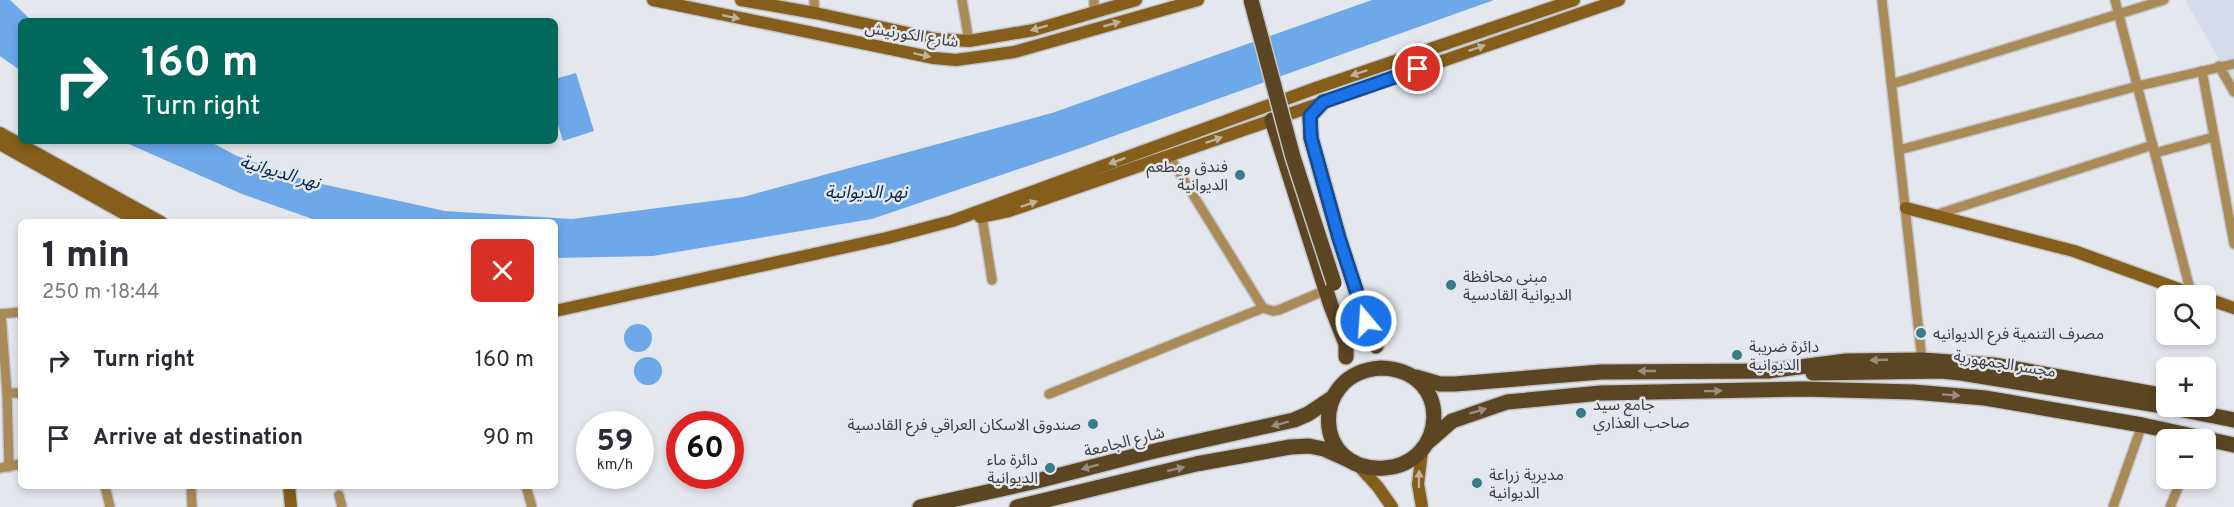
<!DOCTYPE html>
<html lang="en">
<head>
<meta charset="utf-8">
<style>
	body { margin:0; font-family:Overpass,"Noto Sans Arabic",sans-serif; background:#f2f2f3; color:#2b2b33; height:100vh; display:flex; flex-direction:column; font-size:22px; white-space:nowrap }
	* { box-sizing:border-box; margin:0 }
	p { font-size:20px; color:#7c7c81 }
	.icon { flex:none; width:33px; height:33px; fill:none; stroke:currentColor; stroke-width:2; stroke-linecap:round; stroke-linejoin:round }
	.map { position:relative; flex:1; overflow:hidden }
	.side { position:absolute; left:18px; top:219px; width:540px; height:270px; display:flex; flex-direction:column; background:#fff; border-radius:9px; box-shadow:0 3px 9px #0003 }
	.side>* { flex:none }
	.guide { position:absolute; left:18px; top:18px; width:540px; height:126px; border-radius:9px; box-shadow:0 3px 9px #0003; background:#00695c; color:#fff; overflow:hidden }
	.fabs { position:absolute; left:2156px; top:285px; display:grid; gap:12px }
	.fabs a { display:grid; place-items:center; width:60px; height:60px; border-radius:9px; background:#fff; box-shadow:0 3px 9px #0003; font-size:30px }
	.speed { position:absolute; left:576px; top:411px; display:flex; gap:12px; font-size:30px; font-weight:700; text-align:center }
	.speed>* { display:grid; place-content:center; width:78px; height:78px; border-radius:50%; background:#fff; box-shadow:0 3px 9px #0003; line-height:1 }
	.speed small { font-size:15px; font-weight:400 }
	.speed .limit { border:9px solid #d22; background:#fff; color:#111 }
	.pin { position:absolute; display:grid; place-items:center; width:51px; height:51px; color:#fff; margin:-26px; border:3px solid #fff; border-radius:50%; box-shadow:0 2px 6px #0007 }
	.me { position:absolute; width:66px; margin:-33px; rotate:342deg; stroke-linejoin:round; filter:drop-shadow(0 0 4px #0008) }
	.turn { display:flex; align-items:center; gap:21px; height:126px; padding:0 24px; font-size:27px }
	.turn .icon { width:78px; height:78px; stroke-width:2.5 }
	.turn b { display:block; font-size:42px; line-height:51px }
	.round { display:grid; place-items:center; flex:none; width:63px; height:63px; border-radius:9px; background:#f2f2f3 }
	.headline { display:flex; align-items:center; justify-content:space-between; height:102px; padding:0 24px }
	h1 { font-size:36px; font-weight:800; line-height:45px }
	ul { padding:0; list-style:none }
	li { display:flex; align-items:center; gap:18px; height:78px; padding:0 24px }
	li div { flex:1 }
	li b { display:block; font-size:22px }
	li em { font-style:normal }
	.map>svg:first-child { display:block }
</style>
</head>
<body>
<div class="map">
<svg width="2234" height="507" viewBox="0 0 2234 507">
	<rect width="100%" height="100%" fill="#e4e7ed"/>
	<path fill="#d6dbe9" d="M2185,0h49v85z"/>
	<g fill="#6da8e9">
		<path d="M0,0h10l22,21h-11v50l-21,-15z"/>
		<path d="M1372,0h122l-425,152 -197,67 -219,37 -98,2v-36h-234l-79,-28 -120,-53h87l28,15 71,25 137,30 127,8 171,-22 309,-84z"/>
		<path d="M576,73l18,58 -31,10 -8,-26v-36z"/>
		<circle cx="638" cy="338" r="14"/>
		<circle cx="648" cy="371" r="14"/>
	</g>
	<g fill="none" stroke-linecap="round" stroke-linejoin="round">
		<g stroke="#c2c5ca" stroke-width="12">
			<g id="street">
				<path d="M814,0l1,13"/>
				<path d="M962,0l7,41"/>
				<path d="M1094,0v12"/>
				<path d="M1882,0l40,360"/>
				<path d="M2115,0l76,293"/>
				<path d="M2219,66l15,26"/>
				<path d="M2202,71l32,173"/>
				<path d="M1892,84l272,-84"/>
				<path d="M1899,150l239,-64 96,-22"/>
				<path d="M2155,153l59,-16"/>
				<path d="M1169,156l94,152 10,3 6,-1 47,-20"/>
				<path d="M1935,215l218,-70"/>
				<path d="M982,217l10,63"/>
				<path d="M0,314l21,-2"/>
				<path d="M1,314l6,79 2,74"/>
				<path d="M7,393h14"/>
				<path d="M1049,394l214,-86"/>
				<path d="M0,468l21,-4"/>
				<path d="M105,486l5,21"/>
				<path d="M191,486l1,21"/>
				<path d="M526,486l6,21"/>
				<path d="M339,495l3,12"/>
				<path d="M2113,507l29,-82"/>
				<path d="M2170,507l12,-29"/>
			</g>
		</g>
		<g stroke="#c2c5ca" stroke-width="15">
			<g id="secondary">
				<path d="M653,0l281,58 22,2 58,-8 184,-52"/>
				<path d="M741,0l74,13 121,26 33,2 65,-11 102,-30"/>
				<path d="M0,133l161,89"/>
				<path d="M0,144l139,78"/>
				<path d="M1906,208l168,43 124,45"/>
				<path d="M980,217l29,-6 610,-211"/>
				<path d="M2205,298l29,10"/>
				<path d="M555,311l332,-73 65,-17 364,-133 258,-88"/>
				<path d="M1422,451l-4,33 4,23"/>
				<path d="M1358,465l20,22 14,20"/>
				<path d="M289,486l2,21"/>
			</g>
		</g>
		<g stroke="#c2c5ca" stroke-width="18">
			<g id="primary">
				<path d="M1323,102l-13,14 1,22 28,100 27,83 10,25"/>
				<path d="M1272,120l59,186 15,38v13"/>
				<path d="M1381,368c73,2 67,96 3,100 -72,5 -75,-96 -3,-100z"/>
				<path d="M1813,373l128,-2 20,2 202,33 71,14"/>
				<path d="M1416,377l24,7h15l146,-12 167,-1 78,-10 76,-1 72,5 172,31"/>
				<path d="M1429,441l23,-20 55,-19 94,-9 202,-4 110,3 72,6 157,27 92,20"/>
				<path d="M920,507l117,-26 113,-29 144,-32 14,-6 24,-16"/>
				<path d="M1017,507l179,-43 94,-17 19,-1 15,3 29,13"/>
			</g>
		</g>
		<use href="#street" stroke="#aa8a57" stroke-width="9"/>
		<use href="#secondary" stroke="#845e1a" stroke-width="12"/>
		<use href="#primary" stroke="#5b4522" stroke-width="15"/>
		<g stroke="#c2c5ca" stroke-width="18" stroke-linecap="butt">
			<path id="primary-bridge" d="M1251,0l42,157 41,126"/>
		</g>
		<use href="#primary-bridge" stroke="#5b4522" stroke-width="15"/>
	</g>
	<defs><path id="oneway-solid" d="M-6-.8H1V-3.2L6.5 0L1 3.2V.8H-6Z" transform="scale(1.5)"/></defs>
	<g fill="#beb099">
		<use href="#oneway-solid" transform="translate(731 17) rotate(12)"/>
		<use href="#oneway-solid" transform="translate(1112 24) rotate(-16)"/>
		<use href="#oneway-solid" transform="translate(1039 28) rotate(164)"/>
		<use href="#oneway-solid" transform="translate(1477 48) rotate(-19)"/>
		<use href="#oneway-solid" transform="translate(922 55) rotate(12)"/>
		<use href="#oneway-solid" transform="translate(1359 73) rotate(161)"/>
		<use href="#oneway-solid" transform="translate(1214 140) rotate(-19)"/>
		<use href="#oneway-solid" transform="translate(1117 161) rotate(160)"/>
		<use href="#oneway-solid" transform="translate(1029 204) rotate(-19)"/>
		<use href="#oneway-solid" transform="translate(1419 479) rotate(-89)"/>
	</g>
	<g fill="#998e7d">
		<use href="#oneway-solid" transform="translate(1879 360) rotate(178)"/>
		<use href="#oneway-solid" transform="translate(1647 371) rotate(180)"/>
		<use href="#oneway-solid" transform="translate(1713 391) rotate(-1)"/>
		<use href="#oneway-solid" transform="translate(1951 395) rotate(4)"/>
		<use href="#oneway-solid" transform="translate(1478 411) rotate(-17)"/>
		<use href="#oneway-solid" transform="translate(1280 424) rotate(165)"/>
		<use href="#oneway-solid" transform="translate(1090 467) rotate(165)"/>
		<use href="#oneway-solid" transform="translate(1176 469) rotate(-13)"/>
	</g>
	<g fill="none" stroke-linecap="round" stroke-linejoin="round">
		<g stroke="#114b97" stroke-width="15">
			<path id="route" d="M1366,321l-27,-83 -28,-100 -1,-22 13,-14 95,-33"/>
		</g>
		<use href="#route" stroke="#1a73e8" stroke-width="10"/>
	</g>
	<g fill="#367c89" stroke="#e4e7ed" stroke-width="2">
		<circle cx="1240" cy="175" r="6"/>
		<circle cx="1451" cy="285" r="6"/>
		<circle cx="1921" cy="333" r="6"/>
		<circle cx="1737" cy="355" r="6"/>
		<circle cx="1581" cy="413" r="6"/>
		<circle cx="1093" cy="424" r="6"/>
		<circle cx="1050" cy="468" r="6"/>
		<circle cx="1477" cy="483" r="6"/>
	</g>
	<g text-anchor="middle" stroke-width="5" stroke-linejoin="round" paint-order="stroke">
		<g font-size="16" fill="#3c3d40" stroke="#e4e7ed">
			<text transform="translate(912 34) rotate(9)" y="6">شارع الكورنيش</text>
			<text transform="translate(2005 363) rotate(9)" y="6">مجسر الجمهورية</text>
			<text transform="translate(1124 441) rotate(-14)" y="6">شارع الجامعة</text>
		</g>
		<g font-size="16" fill="#3c3d40" stroke="#e4e7ed" text-anchor="start">
			<text x="1228" y="172" text-anchor="end">فندق ومطعم<tspan x="1228" dy="18">الديوانية</tspan></text>
			<text x="1463" y="282">مبنى محافظة<tspan x="1463" dy="18">الديوانية القادسية</tspan></text>
			<text x="1933" y="339">مصرف التنمية فرع الديوانيه</text>
			<text x="1749" y="352">دائرة ضريبة<tspan x="1749" dy="18">الديوانية</tspan></text>
			<text x="1593" y="410">جامع سيد<tspan x="1593" dy="18">صاحب العذاري</tspan></text>
			<text x="1081" y="430" text-anchor="end">صندوق الاسكان العراقي فرع القادسية</text>
			<text x="1038" y="465" text-anchor="end">دائرة ماء<tspan x="1038" dy="18">الديوانية</tspan></text>
			<text x="1489" y="480">مديرية زراعة<tspan x="1489" dy="18">الديوانية</tspan></text>
		</g>
		<g font-size="18" font-style="italic" fill="#002a53" stroke="#e4e7ed">
			<text transform="translate(280 172) rotate(16)" y="6">نهر الديوانية</text>
			<text x="866" y="198">نهر الديوانية</text>
		</g>
	</g>
</svg>
<div class="fabs">
<a><svg class="icon" aria-label="search" viewBox="0 0 24 24"><circle cx="10" cy="10" r="6"/><path d="M15 15l6 6"/></svg></a>
<a>+</a>
<a>−</a>
</div>
<div class="speed"><div>59<small>km/h</small></div><div class="limit">60</div></div>
<div class="pin" style="left:1418px;top:69px;background:#d93025"><svg class="icon" aria-label="arrive" viewBox="0 0 24 24"><path d="M6 21V4h12l-3 4 3 4H6"/></svg></div>
<svg class="me" style="left:1366px;top:321px" viewBox="-20 -20 40 40"><circle r="17" fill="#1a73e8" stroke="#fff" stroke-width="3"/><path d="M0-11L8 9 0 5-8 9z" fill="#fff"/></svg>
<div class="guide">
<div class="turn"><svg class="icon" aria-label="right" viewBox="0 0 24 24"><path d="M7 20v-9h11M14 6l5 5-5 5"/></svg><div><b>160 m</b>Turn right</div></div>
</div>
<section class="side">
<div class="headline"><div><h1>1 min</h1><p>250 m · 18:44</p></div><a class="round" style="background:#d93025;color:#fff"><svg class="icon" aria-label="close" viewBox="0 0 24 24"><path d="M6 6l12 12M18 6L6 18"/></svg></a></div>
<ul>
<li><svg class="icon" aria-label="right" viewBox="0 0 24 24"><path d="M7 20v-9h11M14 6l5 5-5 5"/></svg><div><b>Turn right</b></div><em>160 m</em></li>
<li><svg class="icon" aria-label="arrive" viewBox="0 0 24 24"><path d="M6 21V4h12l-3 4 3 4H6"/></svg><div><b>Arrive at destination</b></div><em>90 m</em></li>
</ul>
</section>
</div>
</body>
</html>
